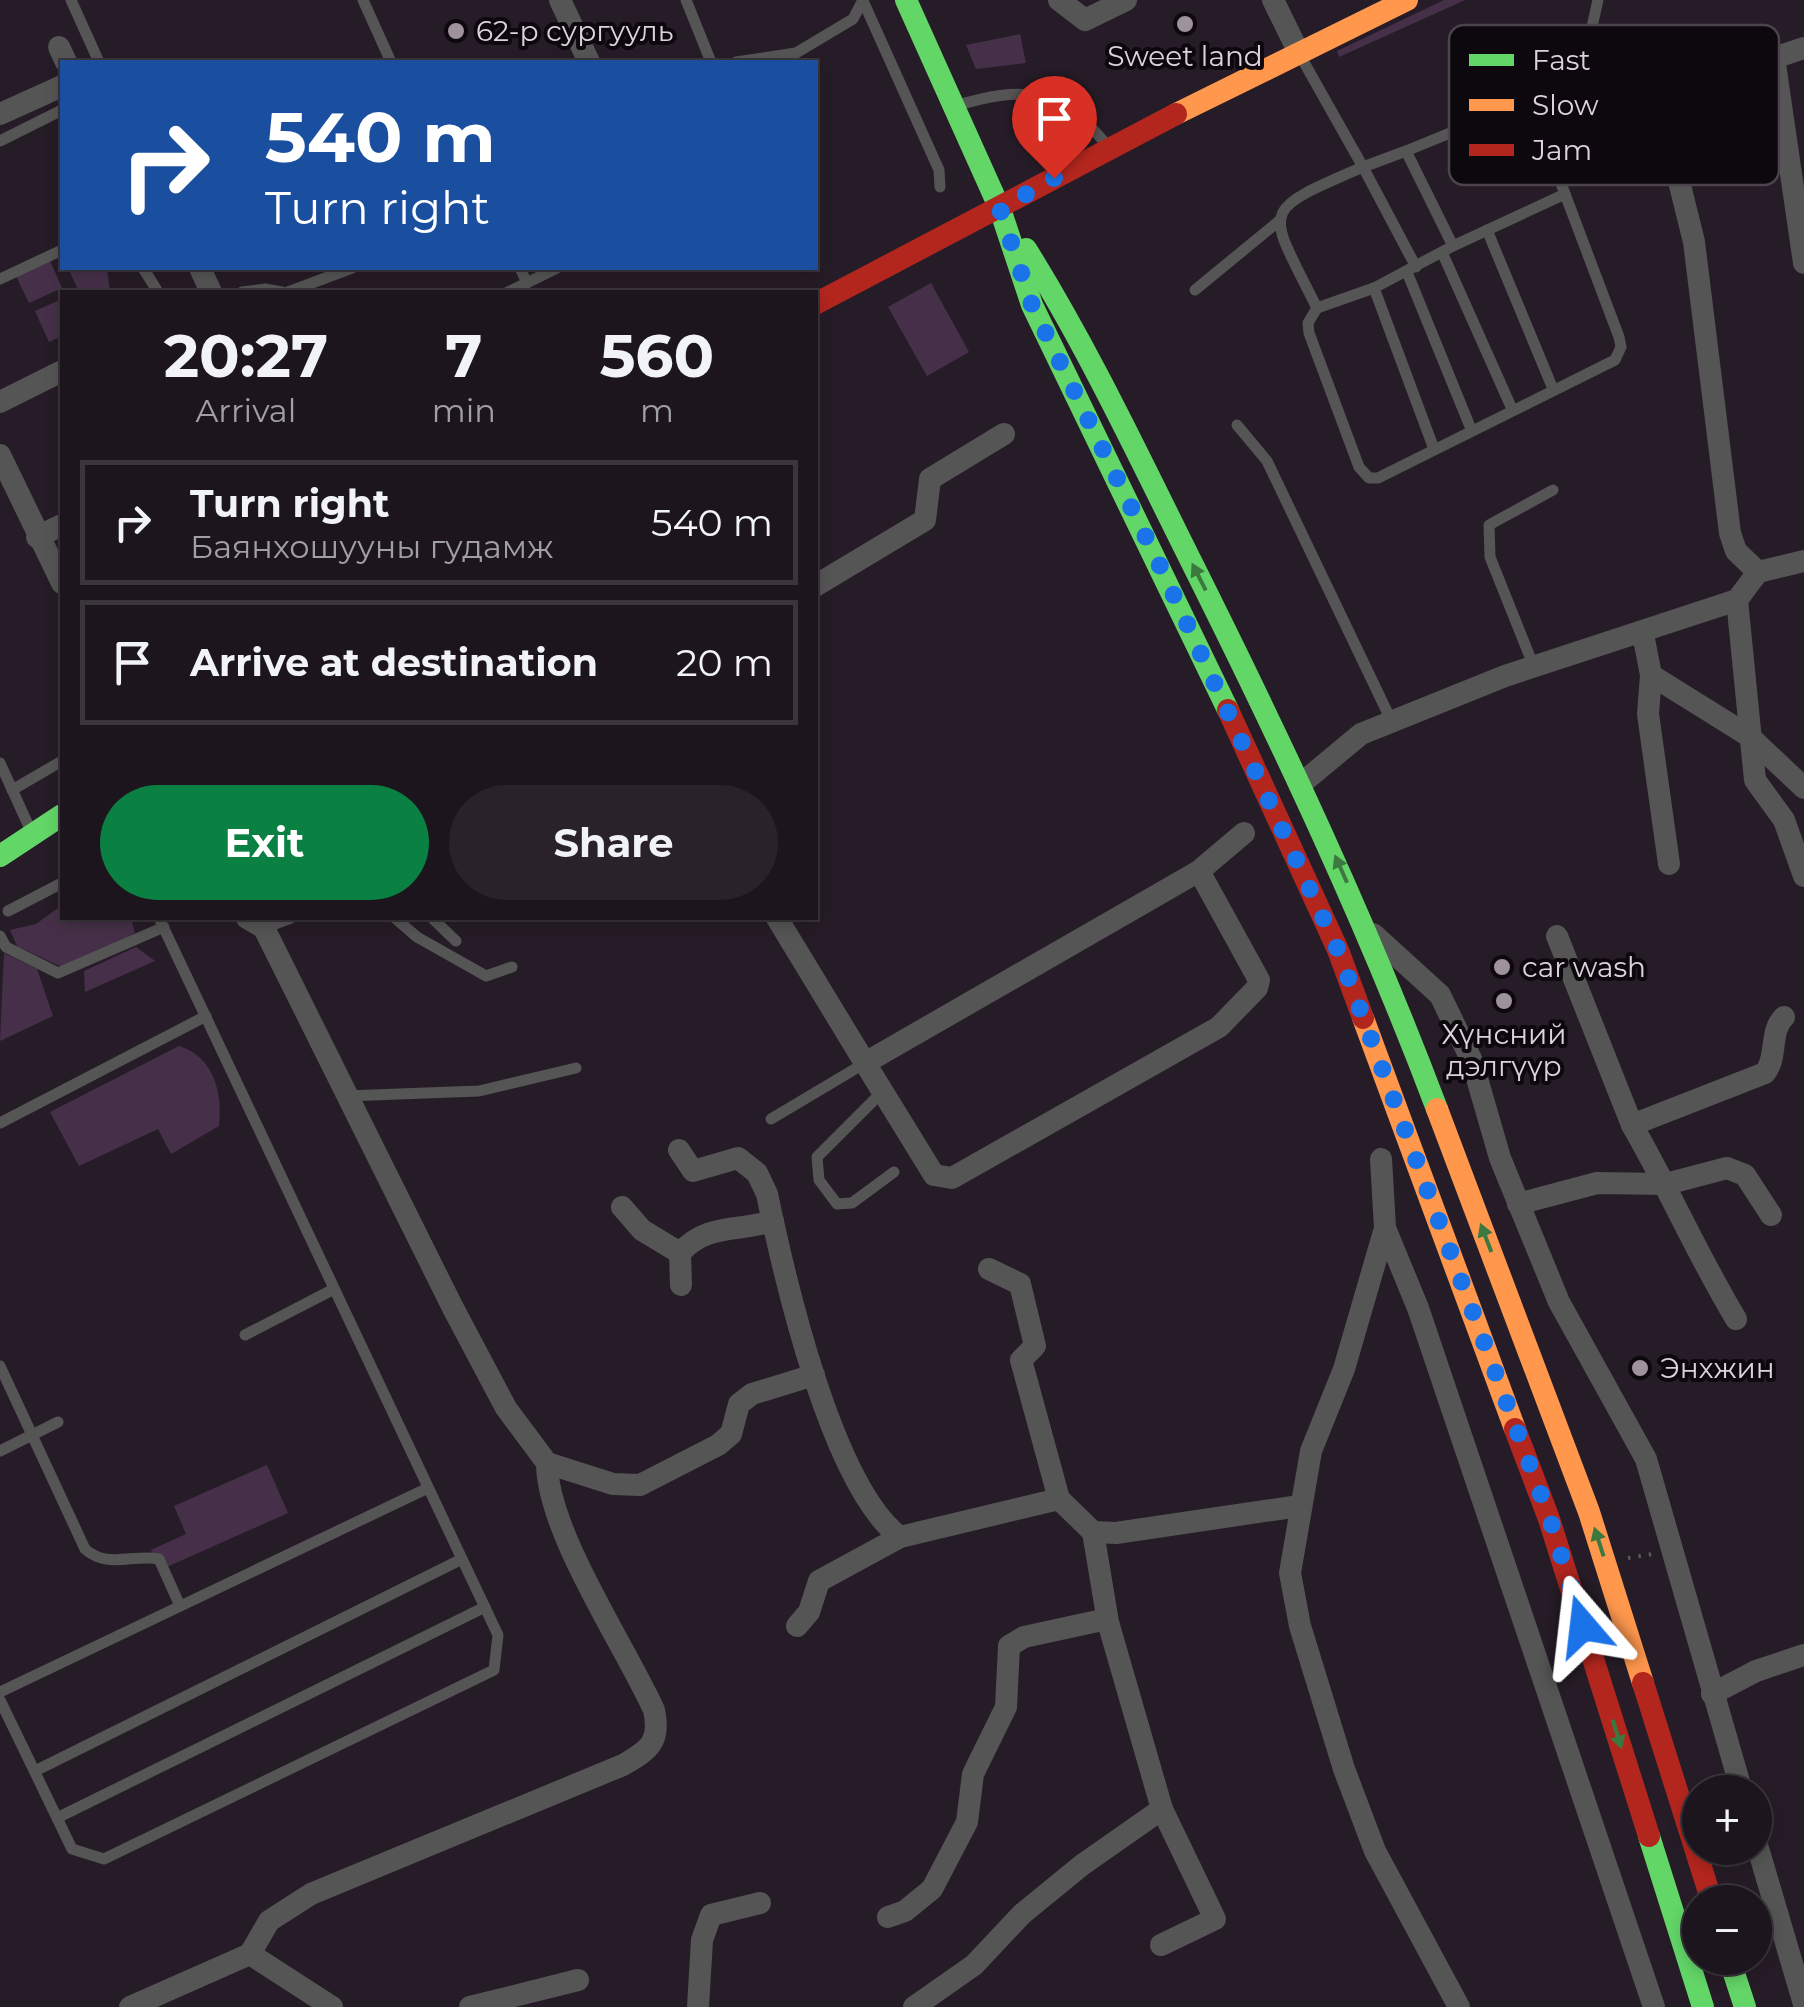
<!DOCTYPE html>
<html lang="en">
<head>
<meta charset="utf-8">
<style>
	body { margin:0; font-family:Montserrat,sans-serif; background:#29222a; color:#f1f3f6; height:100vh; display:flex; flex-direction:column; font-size:38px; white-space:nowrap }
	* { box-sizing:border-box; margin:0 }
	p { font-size:32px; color:#a09fa4 }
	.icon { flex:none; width:55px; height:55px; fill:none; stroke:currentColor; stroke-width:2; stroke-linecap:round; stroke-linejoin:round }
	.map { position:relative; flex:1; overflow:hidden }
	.side { position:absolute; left:60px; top:290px; width:758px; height:630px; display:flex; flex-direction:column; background:#1c151d; border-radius:0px; box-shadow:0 5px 15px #0003,0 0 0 2px #3a343b }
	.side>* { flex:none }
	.hud { position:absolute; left:60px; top:60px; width:758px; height:210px; border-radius:0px; box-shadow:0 5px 15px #0003,0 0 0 2px #3a343b; background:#1a4fa0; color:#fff; overflow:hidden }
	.controls { position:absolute; left:1682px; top:1775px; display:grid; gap:20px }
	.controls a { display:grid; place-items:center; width:90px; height:90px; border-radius:50%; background:#1c151d; box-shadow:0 5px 15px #0003,0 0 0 2px #3a343b; font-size:50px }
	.pin { position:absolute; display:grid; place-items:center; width:85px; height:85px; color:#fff; margin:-102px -42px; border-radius:50% 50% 50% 0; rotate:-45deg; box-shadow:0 0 10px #0007 }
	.pin .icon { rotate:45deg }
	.me { position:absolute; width:110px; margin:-55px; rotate:343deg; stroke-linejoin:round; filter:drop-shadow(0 0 8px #0008) }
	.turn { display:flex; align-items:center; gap:35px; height:210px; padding:0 40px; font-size:45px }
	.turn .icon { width:130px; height:130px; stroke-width:2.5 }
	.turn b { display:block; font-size:70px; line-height:85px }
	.eta { display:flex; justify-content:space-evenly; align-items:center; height:170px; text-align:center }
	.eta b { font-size:60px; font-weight:700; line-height:70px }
	.primary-button { display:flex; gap:20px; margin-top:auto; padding:20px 40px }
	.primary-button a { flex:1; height:115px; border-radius:60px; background:#0b8043; color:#fff; font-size:40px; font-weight:700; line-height:115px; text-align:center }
	.primary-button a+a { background:#29222a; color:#f1f3f6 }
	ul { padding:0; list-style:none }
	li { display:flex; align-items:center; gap:30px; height:125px; margin:0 20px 15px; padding:0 20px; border:5px solid #3a343b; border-radius:0px }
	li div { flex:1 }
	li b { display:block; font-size:38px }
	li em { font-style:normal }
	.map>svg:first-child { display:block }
</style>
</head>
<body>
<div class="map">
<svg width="1804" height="2007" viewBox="0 0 1804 2007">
	<rect width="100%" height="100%" fill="#261c27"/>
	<g fill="#463049">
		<path d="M1444,0h21l-126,57 -2,-6z"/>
		<path d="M1020,34l6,29 -50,6 -10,-24z"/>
		<path d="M48,256l14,32 -33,15 -15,-31z"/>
		<path d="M68,268h39l3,24h-31z"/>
		<path d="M931,283l38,69 -42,24 -39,-69z"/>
		<path d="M62,299v37l-13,6 -14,-31z"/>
		<path d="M62,905v13h69l4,15 -67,37 -51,-24 -7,-16 26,-6z"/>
		<path d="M136,947l19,14 -70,31 -1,-21z"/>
		<path d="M4,953l33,16 16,47 -53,25z"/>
		<path d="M179,1046c34,10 44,46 40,80l-48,28 -13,-25 -79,37 -29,-54z"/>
		<path d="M267,1465l21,48 -128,57 -9,-20 35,-16 -12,-28z"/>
	</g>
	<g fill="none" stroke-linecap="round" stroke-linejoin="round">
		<path stroke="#5a585b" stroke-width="4" stroke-dasharray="2.5 8" stroke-linecap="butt" d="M1628,1558l25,-4"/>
		<g stroke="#545554" stroke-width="11">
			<path d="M71,0l28,62"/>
			<path d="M363,0l28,62"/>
			<path d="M686,0l25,62"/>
			<path d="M864,3l75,167 1,17"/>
			<path d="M1301,57l62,110c-107,46 -96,40 -46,141l57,-20 79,-42 -47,-95 169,-69 7,-11 16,-71"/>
			<path d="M736,62l60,-9 57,-34 10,-19"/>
			<path d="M955,106c67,-20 104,-19 151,38"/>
			<path d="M0,141l62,-31"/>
			<path d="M1406,151l-43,16 53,100"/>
			<path d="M1487,230l66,159"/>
			<path d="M1453,246l112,-52 -34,-91"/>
			<path d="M1442,252l70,157"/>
			<path d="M143,268l15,24"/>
			<path d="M520,268l7,15"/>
			<path d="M1407,272l64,157"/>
			<path d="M0,279l62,-29"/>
			<path d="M1374,288l60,161"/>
			<path d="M1195,290l84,-69"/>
			<path d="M242,292l23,-3 17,3"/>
			<path d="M288,292l64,-24"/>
			<path d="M508,292l49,-24"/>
			<path d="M1317,308l-9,15 1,10 50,134 10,11h9l237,-118 6,-13 -2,-10 -54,-143"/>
			<path d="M1237,425l30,36 125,261"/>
			<path d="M1534,667l-44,-110 -1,-32 64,-35"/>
			<path d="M0,763l31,68"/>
			<path d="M12,790l50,-29"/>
			<path d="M8,911l54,-28"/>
			<path d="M395,918l22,19 69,39 26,-9"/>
			<path d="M432,918l24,23"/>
			<path d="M264,928l27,-10"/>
			<path d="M0,936l6,11 52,26 106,-46"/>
			<path d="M883,1091l-66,66 2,23 18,24 15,-1 42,-31"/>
			<path d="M346,1096l133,-5 97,-23"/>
			<path d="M771,1119l94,-56"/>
			<path d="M0,1123l206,-107"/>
			<path d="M245,1335l89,-46"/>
			<path d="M0,1366l85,183c22,20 48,5 74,10l21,47"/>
			<path d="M0,1451l58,-29"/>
			<path d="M0,1692l428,-204"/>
			<path d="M0,1700l72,149 32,10 390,-189 4,-35 -339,-717"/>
			<path d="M35,1771l427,-212"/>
			<path d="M57,1818l428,-211"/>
		</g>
		<g stroke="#545554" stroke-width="22">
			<path d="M560,0l29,62"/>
			<path d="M1059,0l26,20 41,-20"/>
			<path d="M1273,0l26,53"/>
			<path d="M59,47l7,15"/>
			<path d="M1774,57l30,206"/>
			<path d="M0,114l62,-28"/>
			<path d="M200,268l11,24"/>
			<path d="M0,402l62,-31"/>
			<path d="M0,455l62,128"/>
			<path d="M37,537l25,-12"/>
			<path d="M1758,572l-22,-21 -6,-18 -36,-291 -36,-146 146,-48"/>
			<path d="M815,586l110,-66 5,-41 74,-45"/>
			<path d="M1737,600l18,180 29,40 20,56"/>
			<path d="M1643,634l8,41 98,61 55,52"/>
			<path d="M1651,675l-3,39 21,150"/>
			<path d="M1302,783l59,-49 144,-58 232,-76 21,-28 46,-11"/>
			<path d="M1199,871l60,109 -2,8 -38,39 -267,151 -18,-3 -69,-112 334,-192 45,-38"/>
			<path d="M247,918l17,10 189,380 53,100 41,55 66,21 27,1 78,-40 13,-11 8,-30 13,-10 62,-19"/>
			<path d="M777,918l88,145"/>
			<path d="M1373,934l67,61 32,66 28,97 59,144 87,157 96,333"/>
			<path d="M1557,936l75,189"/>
			<path d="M679,1150l14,21 45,-13 19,15 10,21c18,86 65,292 133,343"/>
			<path d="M1381,1159l4,69 -41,141 -33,82 -21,122 10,53 44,143 31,82 84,156"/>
			<path d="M1518,1204l79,-21 69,1 61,-16 18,7 26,40"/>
			<path d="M622,1207l20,23 38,23"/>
			<path d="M1385,1228l33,80 236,699"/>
			<path d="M989,1269l31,15 15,62 -14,14 38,139"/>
			<path d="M681,1285l-1,-32c26,-30 58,-21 93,-32"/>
			<path d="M1736,1319c-38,-63 -67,-130 -104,-194l133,-52c13,-16 4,-42 19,-56"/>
			<path d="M797,1626l12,-14 10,-31 81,-44 159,-38 34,33 23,1 183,-27"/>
			<path d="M1712,1694l44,-23 48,-16"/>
			<path d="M1755,1838l49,166"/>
			<path d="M888,1917l17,-6 27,-22 35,-67 6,-48 33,-67 3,-61 15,-9 83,-18"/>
			<path d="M1161,1945l54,-26 -53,-110"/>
			<path d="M250,1954l19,-33 42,-27 312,-129c26,-15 38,-23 31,-55 -30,-66 -107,-179 -107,-247"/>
			<path d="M130,2007l120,-53 82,53"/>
			<path d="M470,2007l108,-27"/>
			<path d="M698,2007l4,-67 9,-25 49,-12"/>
			<path d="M914,2007l60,-42 48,-51 60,-49 80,-56 -54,-187 -15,-90"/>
		</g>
		<g stroke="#63d668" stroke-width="22">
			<path d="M906,0l94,209 32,96 196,405"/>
			<path d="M1026,249c63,101 113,208 166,314 90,180 174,358 245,546"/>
			<path d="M0,856l62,-41"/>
			<path d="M1649,1836l54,171"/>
			<path d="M1729,1958l16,49"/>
		</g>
		<g stroke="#ff974d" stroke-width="22">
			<path d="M1176,114l231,-114"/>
			<path d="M1363,1018l152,411"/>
			<path d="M1437,1109l152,403 54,171"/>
		</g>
		<g stroke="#b3261e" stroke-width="22">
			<path d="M815,304l361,-190"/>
			<path d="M1228,710l110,240 25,68"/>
			<path d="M1515,1429l34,90 100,317"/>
			<path d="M1643,1683l69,219"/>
		</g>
	</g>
	<defs><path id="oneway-solid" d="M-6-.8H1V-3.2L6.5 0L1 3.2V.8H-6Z" transform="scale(2.5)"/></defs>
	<g fill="#3c7940">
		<use href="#oneway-solid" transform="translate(1199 577) rotate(-117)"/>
		<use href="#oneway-solid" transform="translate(1341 869) rotate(-114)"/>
		<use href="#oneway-solid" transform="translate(1486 1238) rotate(-111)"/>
		<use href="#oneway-solid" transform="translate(1599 1542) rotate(-108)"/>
		<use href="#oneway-solid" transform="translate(1617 1734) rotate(73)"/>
	</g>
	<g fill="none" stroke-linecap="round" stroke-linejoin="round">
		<path stroke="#1a73e8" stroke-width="18" stroke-dasharray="0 32.4" d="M1054,178l-54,31 32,96 132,269 174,376 212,569 33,107"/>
	</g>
	<g fill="#9d929e" stroke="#0d070e" stroke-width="4">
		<circle cx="1185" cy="24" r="10"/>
		<circle cx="456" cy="31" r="10"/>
		<circle cx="1502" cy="967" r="10"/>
		<circle cx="1504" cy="1001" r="10"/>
		<circle cx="1640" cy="1368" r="10"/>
	</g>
	<g text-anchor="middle" stroke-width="8" stroke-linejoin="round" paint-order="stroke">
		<g font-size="28" fill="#ddd1de" stroke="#0d070e" text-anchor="start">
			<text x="476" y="41">62-р сургууль</text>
			<text x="1185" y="66" text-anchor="middle">Sweet land</text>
			<text x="1522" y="977">car wash</text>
			<text x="1504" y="1044" text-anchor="middle">Хүнсний<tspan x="1504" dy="32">дэлгүүр</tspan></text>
			<text x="1660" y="1378">Энхжин</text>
		</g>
	</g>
	<rect x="1449" y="25" width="330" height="160" rx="15" fill="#0d070e" stroke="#4b444c" stroke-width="2.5"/>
	<rect x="1469" y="54" width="45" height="12" fill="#63d668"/>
	<rect x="1469" y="99" width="45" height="12" fill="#ff974d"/>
	<rect x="1469" y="144" width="45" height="12" fill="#b3261e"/>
	<g font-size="28" fill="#ddd1de">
		<text x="1532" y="70">Fast</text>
		<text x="1532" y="115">Slow</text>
		<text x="1532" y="160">Jam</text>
	</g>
</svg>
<div class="controls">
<a>+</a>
<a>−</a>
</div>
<div class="pin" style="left:1054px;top:178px;background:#d93025"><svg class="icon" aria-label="arrive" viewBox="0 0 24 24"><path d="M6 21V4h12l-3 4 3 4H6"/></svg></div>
<svg class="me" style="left:1583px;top:1626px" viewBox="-20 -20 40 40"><path d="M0-17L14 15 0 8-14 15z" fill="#1a73e8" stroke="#fff" stroke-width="4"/></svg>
<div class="hud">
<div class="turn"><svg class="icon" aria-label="right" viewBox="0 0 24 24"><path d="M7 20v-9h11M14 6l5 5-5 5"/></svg><div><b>540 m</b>Turn right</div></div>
</div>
<section class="side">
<div class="eta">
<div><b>20:27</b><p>Arrival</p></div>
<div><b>7</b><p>min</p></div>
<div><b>560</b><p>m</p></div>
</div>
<ul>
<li><svg class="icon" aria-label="right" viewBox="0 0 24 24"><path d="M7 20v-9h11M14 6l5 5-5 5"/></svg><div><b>Turn right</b><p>Баянхошууны гудамж</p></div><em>540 m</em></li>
<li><svg class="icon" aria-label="arrive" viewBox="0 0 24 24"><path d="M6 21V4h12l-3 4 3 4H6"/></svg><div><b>Arrive at destination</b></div><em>20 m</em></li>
</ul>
<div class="primary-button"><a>Exit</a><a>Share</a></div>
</section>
</div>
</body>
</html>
